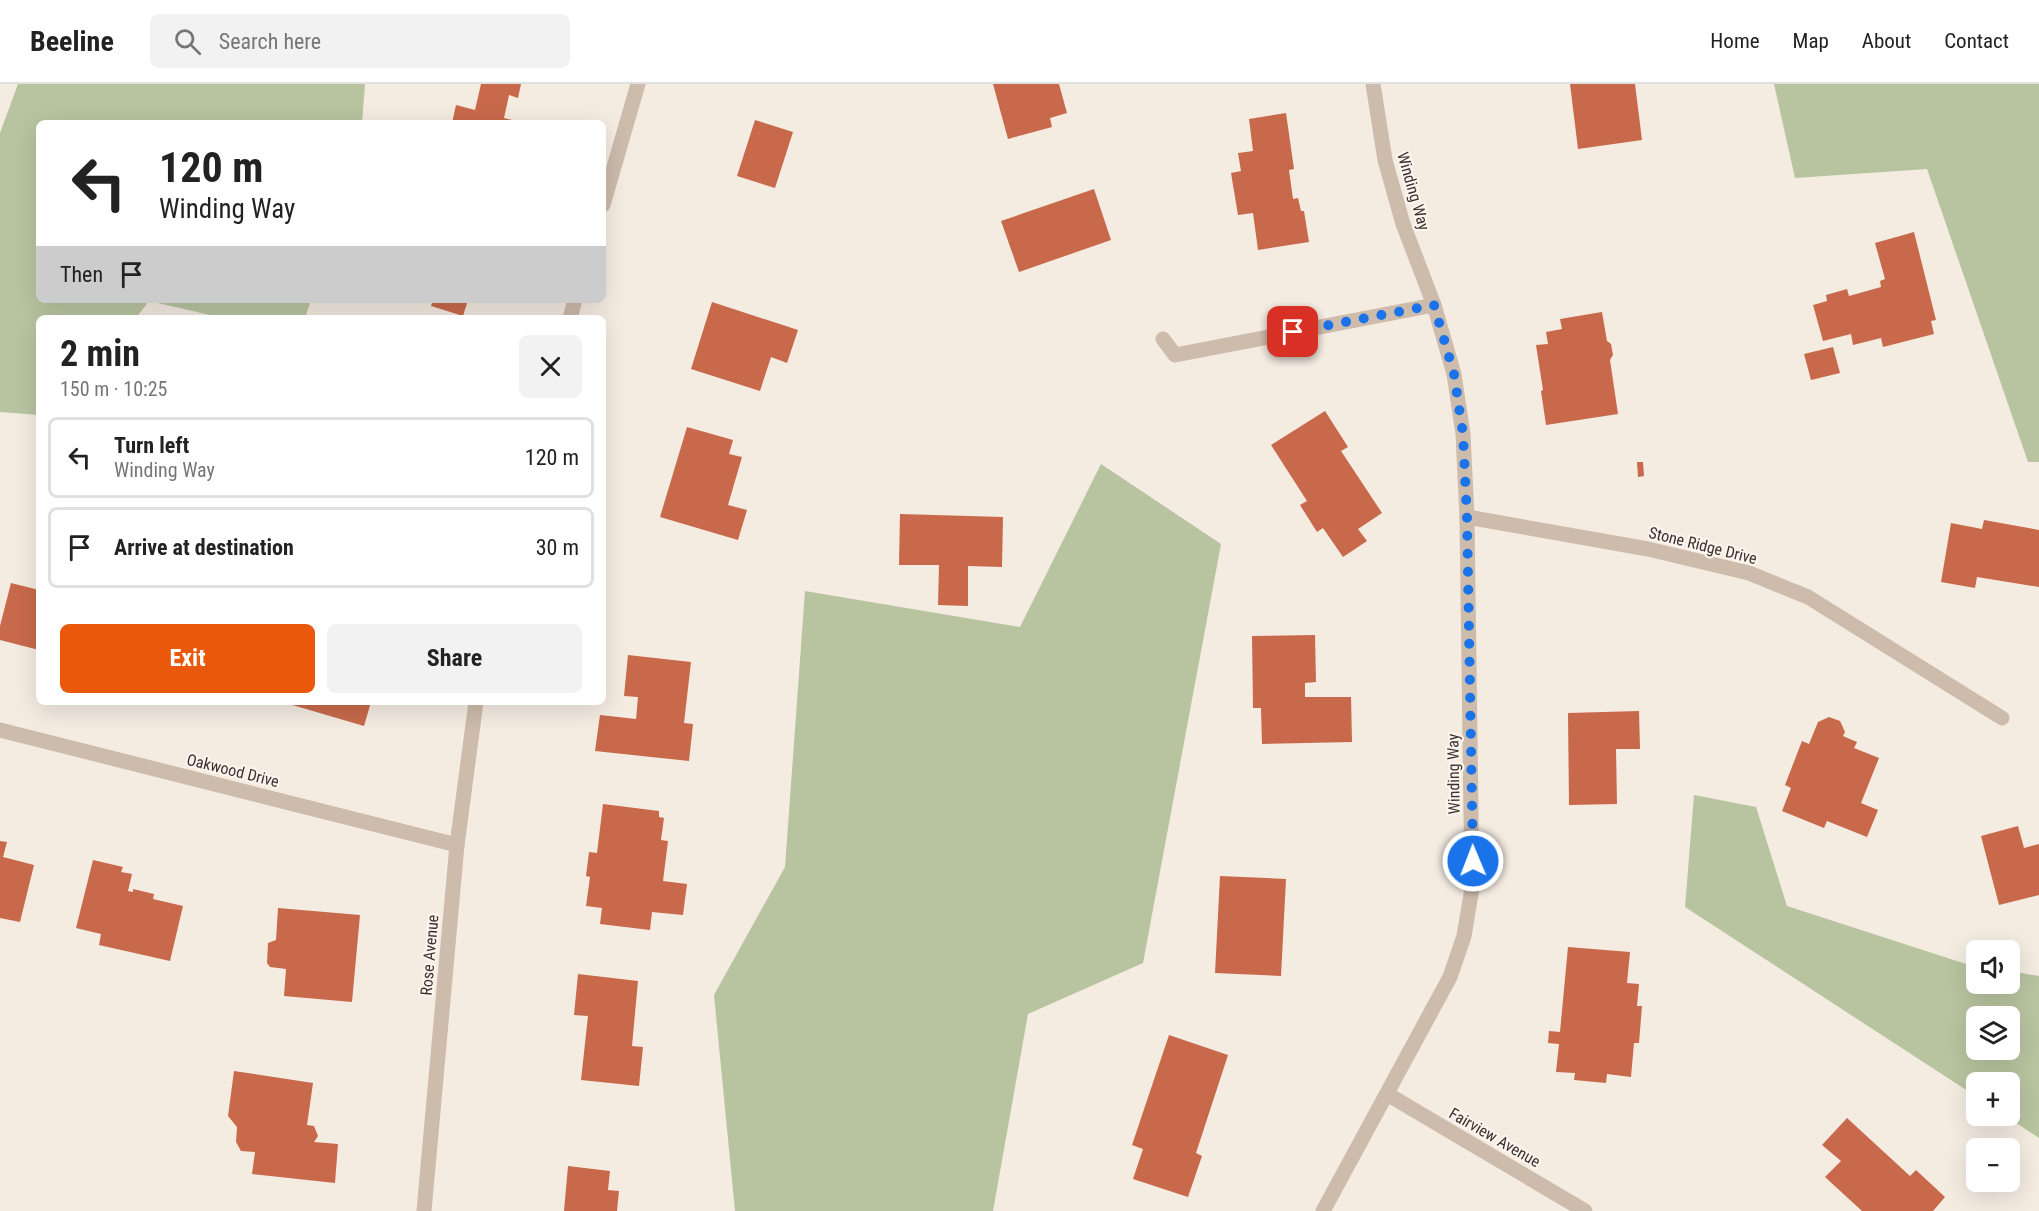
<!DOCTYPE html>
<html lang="en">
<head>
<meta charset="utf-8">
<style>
	body { margin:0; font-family:"Roboto Condensed",sans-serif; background:#f2f2f2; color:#222; height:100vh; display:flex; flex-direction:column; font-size:22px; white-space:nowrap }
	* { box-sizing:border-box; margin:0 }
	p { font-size:20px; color:#767676 }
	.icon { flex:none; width:33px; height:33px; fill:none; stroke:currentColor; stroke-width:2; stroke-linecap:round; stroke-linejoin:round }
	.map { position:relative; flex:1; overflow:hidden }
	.details { position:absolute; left:36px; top:231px; width:570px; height:390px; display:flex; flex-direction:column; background:#fff; border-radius:9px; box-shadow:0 6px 24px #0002 }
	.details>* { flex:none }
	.hud { position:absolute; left:36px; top:36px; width:570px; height:183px; border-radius:9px; box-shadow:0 6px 24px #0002; background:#fff; color:#222; overflow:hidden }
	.fabs { position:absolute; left:1966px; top:856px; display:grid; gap:12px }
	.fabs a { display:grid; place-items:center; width:54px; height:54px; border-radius:9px; background:#fff; box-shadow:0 6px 24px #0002; font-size:30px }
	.pin { position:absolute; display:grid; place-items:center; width:51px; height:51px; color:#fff; margin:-26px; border-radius:12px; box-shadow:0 3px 9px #0006 }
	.me { position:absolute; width:66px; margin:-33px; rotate:359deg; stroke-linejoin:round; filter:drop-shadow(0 0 4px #0008) }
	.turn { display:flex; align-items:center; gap:21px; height:126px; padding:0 24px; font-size:27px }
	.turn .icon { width:78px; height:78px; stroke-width:2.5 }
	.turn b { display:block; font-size:42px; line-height:51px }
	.then { display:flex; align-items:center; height:57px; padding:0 24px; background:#0003; gap:12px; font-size:22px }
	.round { display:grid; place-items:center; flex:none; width:63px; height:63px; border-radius:9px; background:#f2f2f2 }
	.overview { display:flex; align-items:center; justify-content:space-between; height:102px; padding:0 24px }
	h1 { font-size:36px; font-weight:700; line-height:45px }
	.button { display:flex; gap:12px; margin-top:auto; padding:12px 24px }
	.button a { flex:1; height:69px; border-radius:9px; background:#ea580c; color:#fff; font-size:24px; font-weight:700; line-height:69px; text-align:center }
	.button a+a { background:#f2f2f2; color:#222 }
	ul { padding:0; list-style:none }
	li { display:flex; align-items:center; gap:18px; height:81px; margin:0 12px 9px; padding:0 12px; border:3px solid #e0e0e0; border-radius:9px }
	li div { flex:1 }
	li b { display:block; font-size:22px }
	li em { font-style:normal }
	header { display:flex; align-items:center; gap:36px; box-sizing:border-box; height:84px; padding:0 30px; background:#fff; border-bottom:2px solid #e0e0e0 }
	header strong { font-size:28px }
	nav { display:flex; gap:33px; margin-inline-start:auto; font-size:21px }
	.search { width:420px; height:54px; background:#f2f2f2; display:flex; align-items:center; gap:15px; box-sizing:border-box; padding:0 21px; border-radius:9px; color:#767676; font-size:22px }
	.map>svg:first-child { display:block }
</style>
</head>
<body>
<header>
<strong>Beeline</strong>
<div class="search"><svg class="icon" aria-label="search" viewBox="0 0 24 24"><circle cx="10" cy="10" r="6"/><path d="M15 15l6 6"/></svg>Search here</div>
<nav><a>Home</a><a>Map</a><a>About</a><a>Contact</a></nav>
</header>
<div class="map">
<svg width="2039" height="1127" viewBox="0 0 2039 1127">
	<rect width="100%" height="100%" fill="#f4ebe1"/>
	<g fill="#b8c4a0" fill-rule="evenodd">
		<path d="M18,0h347l-3,39h-323v177h272l-6,18h-82l-74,-17 -13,17h-97v97l-39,-3v-279z"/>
		<path d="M1774,0h265v378h-11l-101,-293 -132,9z"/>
		<path d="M1101,380l120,80 -78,419 -115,51 -35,197h-258l-21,-216 71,-128 20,-276 215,36z"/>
		<path d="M1694,711l62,12 31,99 179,58 11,2v18h33v-13l29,5v162l-33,-22h4v-33h-33v14l-292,-190zM1977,933h33v33h-33z"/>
	</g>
	<g fill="#c8694b">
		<path d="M481,0h40l-3,14 -9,-3 -5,23 12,3 -1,2h-63l4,-18 19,5z"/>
		<path d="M993,0h66l8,29 -17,5 2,9 -44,12z"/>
		<path d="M1570,0h65l7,56 -64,9z"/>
		<path d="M1286,29l8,56 -5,1 4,29 5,-1 3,13h3l5,31 -51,8 -5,-37 -15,2 -7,-42 10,-2 -3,-18 15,-2 -4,-32z"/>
		<path d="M755,36l38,12 -18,56 -38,-12z"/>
		<path d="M1094,105l17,51 -92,32 -18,-51z"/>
		<path d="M1914,148l22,88 -5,1 3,13 -51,13 -2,-9 -28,7 -2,-11 -28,7 -10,-36 14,-4 -1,-6 21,-6 2,7 32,-9 -1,-6 5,-2 -10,-36z"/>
		<path d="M433,216h35l-5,16 -32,-10z"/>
		<path d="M712,218l86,28 -11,33 -16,-6 -11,34 -69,-22z"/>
		<path d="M1602,228l5,29 4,3 2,11 -3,5 8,54 -72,11 -5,-34 2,-1 -7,-45 12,-1 -2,-12 16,-3 -2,-10z"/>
		<path d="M1833,263l7,26 -29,7 -7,-26z"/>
		<path d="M1325,327l23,36 -7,4 41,62 -24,16 9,12 -24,16 -20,-29 -6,4 -17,-27 7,-4 -36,-56z"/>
		<path d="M687,343l46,13 -4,14 13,3 -14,48 19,5 -9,30 -78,-23z"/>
		<path d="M1637,378h6l1,14 -6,1z"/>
		<path d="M900,430l103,3 -1,50 -34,-1v40l-30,-1 1,-40h-40z"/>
		<path d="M1984,436l55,10v57l-62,-10 -2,11 -34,-6 10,-59 31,6z"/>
		<path d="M11,499l28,7v60l-39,-10v-14z"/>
		<path d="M1315,551l1,47 -11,1v14h46l1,45 -90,2 -1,-36h-8l-1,-72z"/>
		<path d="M628,571l63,7 -7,61 9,1 -4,37 -94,-10 5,-36 36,4 2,-22 -14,-1z"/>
		<path d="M290,618h81l-7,24 -75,-22z"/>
		<path d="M1639,627l1,38h-24l1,55 -48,1 -1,-92z"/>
		<path d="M1829,633l11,4 5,11 -2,4 14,6 -3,6 25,10 -18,45 17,7 -11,27 -40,-16 -3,7 -42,-17 9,-23 -6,-3 17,-44 7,3 9,-22z"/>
		<path d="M603,720l56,7v6l5,1 -3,22 7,1 -5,40 24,3 -4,31 -31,-3 -2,18 -50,-6 2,-16 -16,-2 4,-29 -4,-1 3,-24 8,1z"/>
		<path d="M2018,742l6,22 15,-4v51l-40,10 -18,-69z"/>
		<path d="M0,757l7,1 -4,15 31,8 -14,57 -20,-4z"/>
		<path d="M93,776l30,7 -2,5 11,2 -4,17 5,1v-3l21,5 -1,5 30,7 -13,55 -71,-16 2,-11 -25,-6z"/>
		<path d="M1220,792l66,3 -5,97 -66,-3z"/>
		<path d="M278,824l82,7 -8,87 -68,-6 2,-27 -16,-2 -3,-4 1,-20 8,-3z"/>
		<path d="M1568,863l62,5 -3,31 12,1 -2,22h5l-3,37h-5l-3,34 -24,-3 -1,9 -32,-3 1,-7 -19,-1 3,-28 -11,-1 1,-12 11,1z"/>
		<path d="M578,890l60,7 -6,65 11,1 -4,39 -58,-6 7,-64 -14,-1z"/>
		<path d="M1169,951l59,20 -32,98 6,3 -14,41 -55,-18 10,-30 -11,-4z"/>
		<path d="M234,987l79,12 -6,42 7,1 4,10 -4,6 24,2 -3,39 -83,-9 3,-22 -14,-1 -5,-9 1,-15 -9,-11z"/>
		<path d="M1847,1034l63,58 6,-6 29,27 -12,14h-71l-37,-34 16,-16 -19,-16z"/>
		<path d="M568,1082l42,5 -2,19 11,1 -2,20h-53z"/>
	</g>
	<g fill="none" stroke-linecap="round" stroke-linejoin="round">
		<g stroke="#cdbbac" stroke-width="15">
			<path d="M603,121l35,-121"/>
			<path d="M570,234l5,-18"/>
			<path d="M1163,255l12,16 259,-50"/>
			<path d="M1467,433l181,32 101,24 59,24 194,121"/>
			<path d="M0,646l457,115"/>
			<path d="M1387,1010l198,117"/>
			<path d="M424,1127l33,-366 19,-143"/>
			<path d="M1323,1127l127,-234 14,-41 8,-48 -5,-371 -4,-83 -9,-60 -20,-69 -31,-81 -18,-64 -12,-76"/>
		</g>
	</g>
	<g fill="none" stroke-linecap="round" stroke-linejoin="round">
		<path stroke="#1a73e8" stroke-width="10" stroke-dasharray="0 18" d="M1293,248l141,-27 20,69 9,60 4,83 6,344"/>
	</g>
	<g text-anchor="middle" stroke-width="4.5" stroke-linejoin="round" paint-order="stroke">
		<g font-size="16" fill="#3b302b" stroke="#fbf5ee">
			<text transform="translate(1414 107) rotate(74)" y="6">Winding Way</text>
			<text transform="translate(1703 461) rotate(14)" y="6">Stone Ridge Drive</text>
			<text transform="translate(233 686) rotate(14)" y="6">Oakwood Drive</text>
			<text transform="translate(1453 690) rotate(-91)" y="6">Winding Way</text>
			<text transform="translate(429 871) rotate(-85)" y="6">Rose Avenue</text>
			<text transform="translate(1495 1053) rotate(30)" y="6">Fairview Avenue</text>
		</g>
	</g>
</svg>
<div class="fabs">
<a><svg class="icon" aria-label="sound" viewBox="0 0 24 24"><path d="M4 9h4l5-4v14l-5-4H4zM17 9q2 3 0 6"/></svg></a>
<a><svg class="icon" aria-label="layers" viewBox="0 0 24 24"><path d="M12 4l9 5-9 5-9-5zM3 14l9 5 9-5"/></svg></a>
<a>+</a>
<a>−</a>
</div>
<div class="pin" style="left:1293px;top:248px;background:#d93025"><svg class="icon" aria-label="arrive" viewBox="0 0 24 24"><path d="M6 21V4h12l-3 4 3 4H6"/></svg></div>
<svg class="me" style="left:1473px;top:777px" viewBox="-20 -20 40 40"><circle r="17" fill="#1a73e8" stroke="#fff" stroke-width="3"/><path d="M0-11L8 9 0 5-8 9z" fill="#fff"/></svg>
<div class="hud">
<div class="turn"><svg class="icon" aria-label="left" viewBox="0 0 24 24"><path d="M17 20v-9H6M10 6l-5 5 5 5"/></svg><div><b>120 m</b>Winding Way</div></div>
<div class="then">Then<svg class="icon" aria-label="arrive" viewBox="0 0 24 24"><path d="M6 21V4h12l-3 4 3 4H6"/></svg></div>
</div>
<section class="details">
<div class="overview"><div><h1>2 min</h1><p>150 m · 10:25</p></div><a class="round"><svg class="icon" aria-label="close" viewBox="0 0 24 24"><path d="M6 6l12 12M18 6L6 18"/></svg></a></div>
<ul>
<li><svg class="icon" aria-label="left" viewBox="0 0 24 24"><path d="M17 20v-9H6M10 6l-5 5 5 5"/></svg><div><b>Turn left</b><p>Winding Way</p></div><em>120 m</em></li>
<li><svg class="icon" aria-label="arrive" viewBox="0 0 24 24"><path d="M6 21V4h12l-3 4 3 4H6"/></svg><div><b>Arrive at destination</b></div><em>30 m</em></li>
</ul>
<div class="button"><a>Exit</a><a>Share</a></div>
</section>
</div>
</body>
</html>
